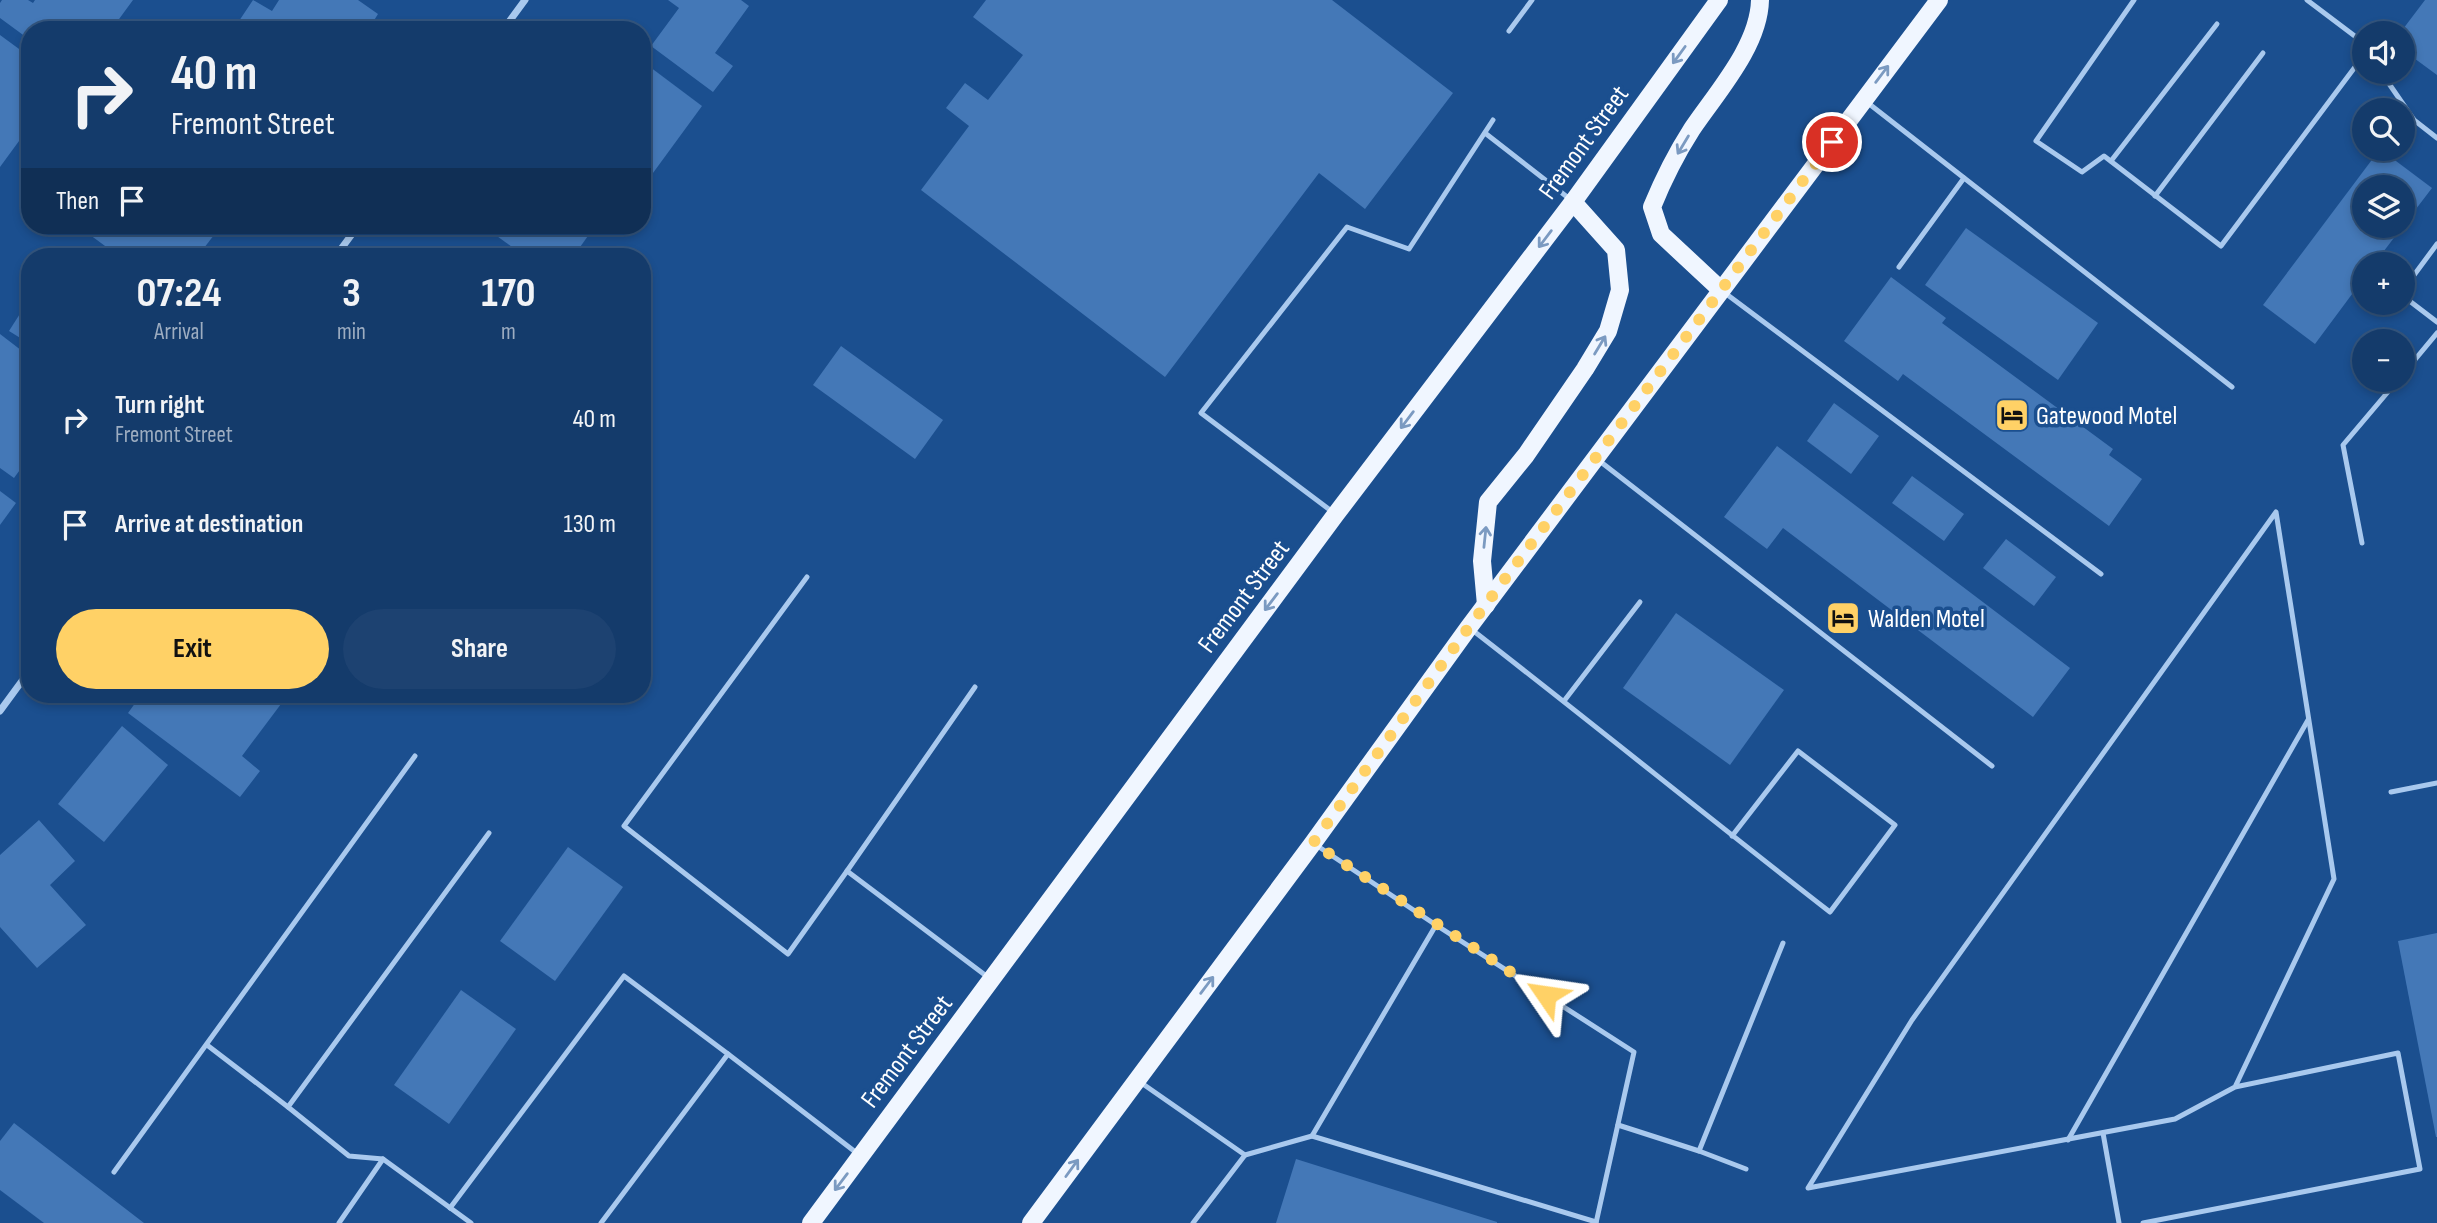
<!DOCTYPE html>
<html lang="en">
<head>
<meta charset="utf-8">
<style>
	body { margin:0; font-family:"Sofia Sans Condensed",sans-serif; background:#1d4271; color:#f1f3f6; height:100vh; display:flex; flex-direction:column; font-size:26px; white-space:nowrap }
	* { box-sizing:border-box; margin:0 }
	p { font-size:23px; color:#9dadc1 }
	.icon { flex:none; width:38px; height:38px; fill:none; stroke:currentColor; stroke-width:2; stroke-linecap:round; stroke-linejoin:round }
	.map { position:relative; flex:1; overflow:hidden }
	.panel { position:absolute; left:21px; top:248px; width:630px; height:455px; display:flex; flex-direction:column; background:#143b6b; border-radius:28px; box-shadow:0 4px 10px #0003,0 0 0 2px #33557e }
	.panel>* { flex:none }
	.banner { position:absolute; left:21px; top:21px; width:630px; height:214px; border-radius:28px; box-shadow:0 4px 10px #0003,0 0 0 2px #33557e; background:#143b6b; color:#f1f3f6; overflow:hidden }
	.fabs { position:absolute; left:2352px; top:21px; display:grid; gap:14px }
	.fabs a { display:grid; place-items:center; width:63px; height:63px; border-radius:50%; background:#143b6b; box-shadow:0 4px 10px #0003,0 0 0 2px #33557e; font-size:35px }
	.pin { position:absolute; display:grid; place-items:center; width:60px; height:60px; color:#fff; margin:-30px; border:4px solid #fff; border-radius:50%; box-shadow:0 2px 7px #0007 }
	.me { position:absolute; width:77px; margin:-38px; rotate:302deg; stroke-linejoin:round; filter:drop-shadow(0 0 5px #0008) }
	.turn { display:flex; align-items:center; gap:24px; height:147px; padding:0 35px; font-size:32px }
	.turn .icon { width:91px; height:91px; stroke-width:2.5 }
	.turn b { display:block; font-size:49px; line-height:60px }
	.then { display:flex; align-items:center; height:66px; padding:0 35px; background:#0003; gap:14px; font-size:26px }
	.eta { display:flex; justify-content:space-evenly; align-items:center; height:119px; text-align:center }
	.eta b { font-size:42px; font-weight:700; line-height:49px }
	.primary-button { display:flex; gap:14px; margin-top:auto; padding:14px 35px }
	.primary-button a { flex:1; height:80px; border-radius:42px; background:#ffd166; color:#111; font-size:28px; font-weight:700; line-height:80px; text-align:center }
	.primary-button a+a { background:#1d4271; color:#f1f3f6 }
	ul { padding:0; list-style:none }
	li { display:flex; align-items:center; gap:21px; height:105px; padding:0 35px }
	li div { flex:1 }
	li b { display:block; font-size:26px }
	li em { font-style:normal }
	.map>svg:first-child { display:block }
</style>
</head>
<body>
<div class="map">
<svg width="2437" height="1223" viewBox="0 0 2437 1223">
	<rect width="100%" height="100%" fill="#1b4f8f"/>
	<g fill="#4478b7" fill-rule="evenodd">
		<path d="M2,0h26l5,3 2,-3h98l-22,30h-81v10l-30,-22v-15z"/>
		<path d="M253,0l19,11 7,-11h79l20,14 -10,16h-135z"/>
		<path d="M668,0h73l8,6 -34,47 18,13 -20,26 -62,-46 28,-38z"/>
		<path d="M986,0h346l121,93 -88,116 -46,-36 -154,204 -244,-187 48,-64 -23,-18 19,-25 23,17 35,-45 -50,-38z"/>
		<path d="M2425,0h12v75l-34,-25v-17h-3z"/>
		<path d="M0,35l30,22v69l-30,41z"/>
		<path d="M642,61l60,45 -60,82z"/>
		<path d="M2380,149l52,39 -58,76h-10v14l-49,66 -52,-39zM2364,187h39v39h-39z"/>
		<path d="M85,226h136l-24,31h-77l-38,-28z"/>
		<path d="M483,226h112l-22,31h-47z"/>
		<path d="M1966,228l132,95 -40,57 -133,-95z"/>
		<path d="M63,246l18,11h-26z"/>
		<path d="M1891,277l55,41 -4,5 171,126 -4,6 33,24 -33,47 -206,-152 -5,7 -54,-40z"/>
		<path d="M30,298v46l-21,-13z"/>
		<path d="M0,334l30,23v99l-16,22 -14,-10z"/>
		<path d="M841,346l102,74 -28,39 -102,-74z"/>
		<path d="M1834,403l45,33 -28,38 -44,-33z"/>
		<path d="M1777,446l293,222 -37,49 -250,-189 -16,21 -43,-32z"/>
		<path d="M1912,476l52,38 -20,27 -52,-38z"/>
		<path d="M0,491l16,12 -16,22z"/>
		<path d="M2006,539l50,38 -22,29 -51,-38z"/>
		<path d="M1676,613l108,77 -54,75 -107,-77z"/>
		<path d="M141,695h137l6,5 -42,56 18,15 -20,26 -112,-84z"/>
		<path d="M122,726l46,39 -64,77 -46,-38z"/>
		<path d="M39,820l36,41 -25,24 36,40 -49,43 -37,-41v-72z"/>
		<path d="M568,847l55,40 -68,94 -55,-40z"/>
		<path d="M2437,933v204h-1l-38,-196z"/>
		<path d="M461,990l55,39 -67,95 -55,-39z"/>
		<path d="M14,1123l130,100h-100l-44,-33v-49z"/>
		<path d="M1296,1159l201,63v1h-221z"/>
	</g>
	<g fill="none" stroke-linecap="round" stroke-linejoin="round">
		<g stroke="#a9c9ee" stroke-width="5">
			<path d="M2134,0l-98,141 46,31 22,-16 117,90 143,-191"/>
			<path d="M2307,0l53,40 4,7"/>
			<path d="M1509,31l23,-31"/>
			<path d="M2381,72l33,48 23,18"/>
			<path d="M1868,103l364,284"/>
			<path d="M1485,133l86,67"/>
			<path d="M2111,161l106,-137"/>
			<path d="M2155,196l108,-143"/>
			<path d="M1899,267l65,-89"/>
			<path d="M2403,290l34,-46"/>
			<path d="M1725,293l376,281"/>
			<path d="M2403,296l34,26"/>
			<path d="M2403,374l34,-41"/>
			<path d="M1597,459l395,307"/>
			<path d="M1334,513l-133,-100 146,-186 62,22 84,-129"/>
			<path d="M2362,543l-19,-98 55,-65"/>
			<path d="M807,577l-183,249 164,128 59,-83"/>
			<path d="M1471,629c120,93 238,189 359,283l65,-87 -97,-74 -66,85"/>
			<path d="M975,687l-128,184 142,107"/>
			<path d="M1564,701l76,-99"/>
			<path d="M2391,792l46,-9"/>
			<path d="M1316,845l120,80 198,127 -38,171"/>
			<path d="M207,1045l81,62"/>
			<path d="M728,1054l130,100"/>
			<path d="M1140,1082l105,73 -52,68"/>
			<path d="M1618,1125l81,26 47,18"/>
			<path d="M2103,1133l16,90"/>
			<path d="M1312,1136l124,-211"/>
			<path d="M2068,1140l240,-420"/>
			<path d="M1699,1151l84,-208"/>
			<path d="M1245,1155l67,-19 284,86"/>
			<path d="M114,1172l301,-416"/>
			<path d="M450,1208l174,-232 104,78 -127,169"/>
			<path d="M339,1223l44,-64"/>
			<path d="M471,1223l-88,-64 -34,-3 -61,-49 201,-274"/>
			<path d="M2143,1223l277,-54 -22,-116 -163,34 -60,32 -367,69 104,-168 364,-508 58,367 -99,208"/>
		</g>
		<g stroke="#a9c9ee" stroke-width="7">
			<path d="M503,30l22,-30"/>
			<path d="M335,257l23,-31"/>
			<path d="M0,711l30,-41"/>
		</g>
		<g stroke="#f0f6ff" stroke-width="18">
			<path d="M1721,290l-60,-56 -9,-27c11,-27 24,-53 40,-78 25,-37 67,-83 68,-129"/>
			<path d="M1486,605l-4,-44 6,-59 38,-47 59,-86 23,-38 12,-41 -4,-40 -43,-48"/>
			<path d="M811,1223l525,-709 237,-312 146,-202"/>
			<path d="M1031,1223l282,-380 156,-216 470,-627"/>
		</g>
	</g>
	<defs><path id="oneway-shaft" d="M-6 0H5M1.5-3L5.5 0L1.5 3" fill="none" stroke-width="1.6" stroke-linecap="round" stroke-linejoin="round" transform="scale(1.75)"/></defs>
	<g stroke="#7b9ac1">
		<use href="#oneway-shaft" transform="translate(1679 55) rotate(126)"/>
		<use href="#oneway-shaft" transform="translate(1882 74) rotate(-53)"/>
		<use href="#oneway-shaft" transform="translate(1683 145) rotate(121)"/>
		<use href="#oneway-shaft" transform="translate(1545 239) rotate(127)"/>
		<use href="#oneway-shaft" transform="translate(1600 345) rotate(-59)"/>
		<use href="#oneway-shaft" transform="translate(1407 420) rotate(127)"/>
		<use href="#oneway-shaft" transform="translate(1485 537) rotate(-84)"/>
		<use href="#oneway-shaft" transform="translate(1271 602) rotate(127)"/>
		<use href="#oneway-shaft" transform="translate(1207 985) rotate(-53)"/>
		<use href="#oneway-shaft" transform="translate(1072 1168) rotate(-54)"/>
		<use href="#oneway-shaft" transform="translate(841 1182) rotate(127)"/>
	</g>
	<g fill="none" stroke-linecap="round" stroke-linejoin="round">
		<path stroke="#ffd166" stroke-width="12" stroke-dasharray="0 21.6" d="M1546,995l-233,-152 156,-216 363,-485"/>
	</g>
	<defs>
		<g id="hotel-square" transform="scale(1.75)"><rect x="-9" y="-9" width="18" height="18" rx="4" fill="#ffd166" stroke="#1b4f8f"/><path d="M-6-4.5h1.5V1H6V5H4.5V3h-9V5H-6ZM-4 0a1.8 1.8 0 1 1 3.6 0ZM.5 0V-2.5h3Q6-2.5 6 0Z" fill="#111"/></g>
	</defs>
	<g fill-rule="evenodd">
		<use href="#hotel-square" x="2012" y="415"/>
		<use href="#hotel-square" x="1843" y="618"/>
	</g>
	<g text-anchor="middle" stroke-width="7" stroke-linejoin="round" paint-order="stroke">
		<g font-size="26" fill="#fff" stroke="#1b4f8f">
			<text transform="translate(1583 142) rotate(-54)" y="9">Fremont Street</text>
			<text transform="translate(1243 596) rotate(-53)" y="9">Fremont Street</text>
			<text transform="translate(906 1051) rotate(-53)" y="9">Fremont Street</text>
		</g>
		<g font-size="26" fill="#fff" stroke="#1b4f8f" text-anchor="start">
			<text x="2036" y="424">Gatewood Motel</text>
			<text x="1868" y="627">Walden Motel</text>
		</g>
	</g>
</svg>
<div class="fabs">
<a><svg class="icon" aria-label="sound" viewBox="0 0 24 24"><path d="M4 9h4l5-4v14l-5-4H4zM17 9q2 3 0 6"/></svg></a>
<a><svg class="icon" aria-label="search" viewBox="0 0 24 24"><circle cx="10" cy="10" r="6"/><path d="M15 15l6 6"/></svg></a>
<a><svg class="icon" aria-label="layers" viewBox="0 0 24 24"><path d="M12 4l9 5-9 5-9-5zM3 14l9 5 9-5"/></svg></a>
<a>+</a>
<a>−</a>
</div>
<div class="pin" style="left:1832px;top:142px;background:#d93025"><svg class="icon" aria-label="arrive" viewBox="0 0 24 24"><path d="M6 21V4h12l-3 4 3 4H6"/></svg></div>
<svg class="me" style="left:1546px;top:995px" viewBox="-20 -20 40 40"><path d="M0-17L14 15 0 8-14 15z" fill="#ffd166" stroke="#fff" stroke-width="4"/></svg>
<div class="banner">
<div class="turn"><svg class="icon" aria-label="right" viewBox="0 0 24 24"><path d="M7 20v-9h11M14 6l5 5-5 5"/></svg><div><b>40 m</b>Fremont Street</div></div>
<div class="then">Then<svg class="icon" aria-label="arrive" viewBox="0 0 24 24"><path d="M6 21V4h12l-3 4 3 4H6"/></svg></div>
</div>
<section class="panel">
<div class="eta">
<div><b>07:24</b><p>Arrival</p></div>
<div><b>3</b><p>min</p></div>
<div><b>170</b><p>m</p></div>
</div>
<ul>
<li><svg class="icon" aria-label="right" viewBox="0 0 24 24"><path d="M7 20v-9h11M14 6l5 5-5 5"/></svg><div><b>Turn right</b><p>Fremont Street</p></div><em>40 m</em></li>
<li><svg class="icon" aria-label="arrive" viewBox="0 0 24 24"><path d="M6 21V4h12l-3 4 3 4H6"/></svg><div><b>Arrive at destination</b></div><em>130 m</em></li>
</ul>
<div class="primary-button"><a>Exit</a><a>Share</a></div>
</section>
</div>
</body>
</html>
